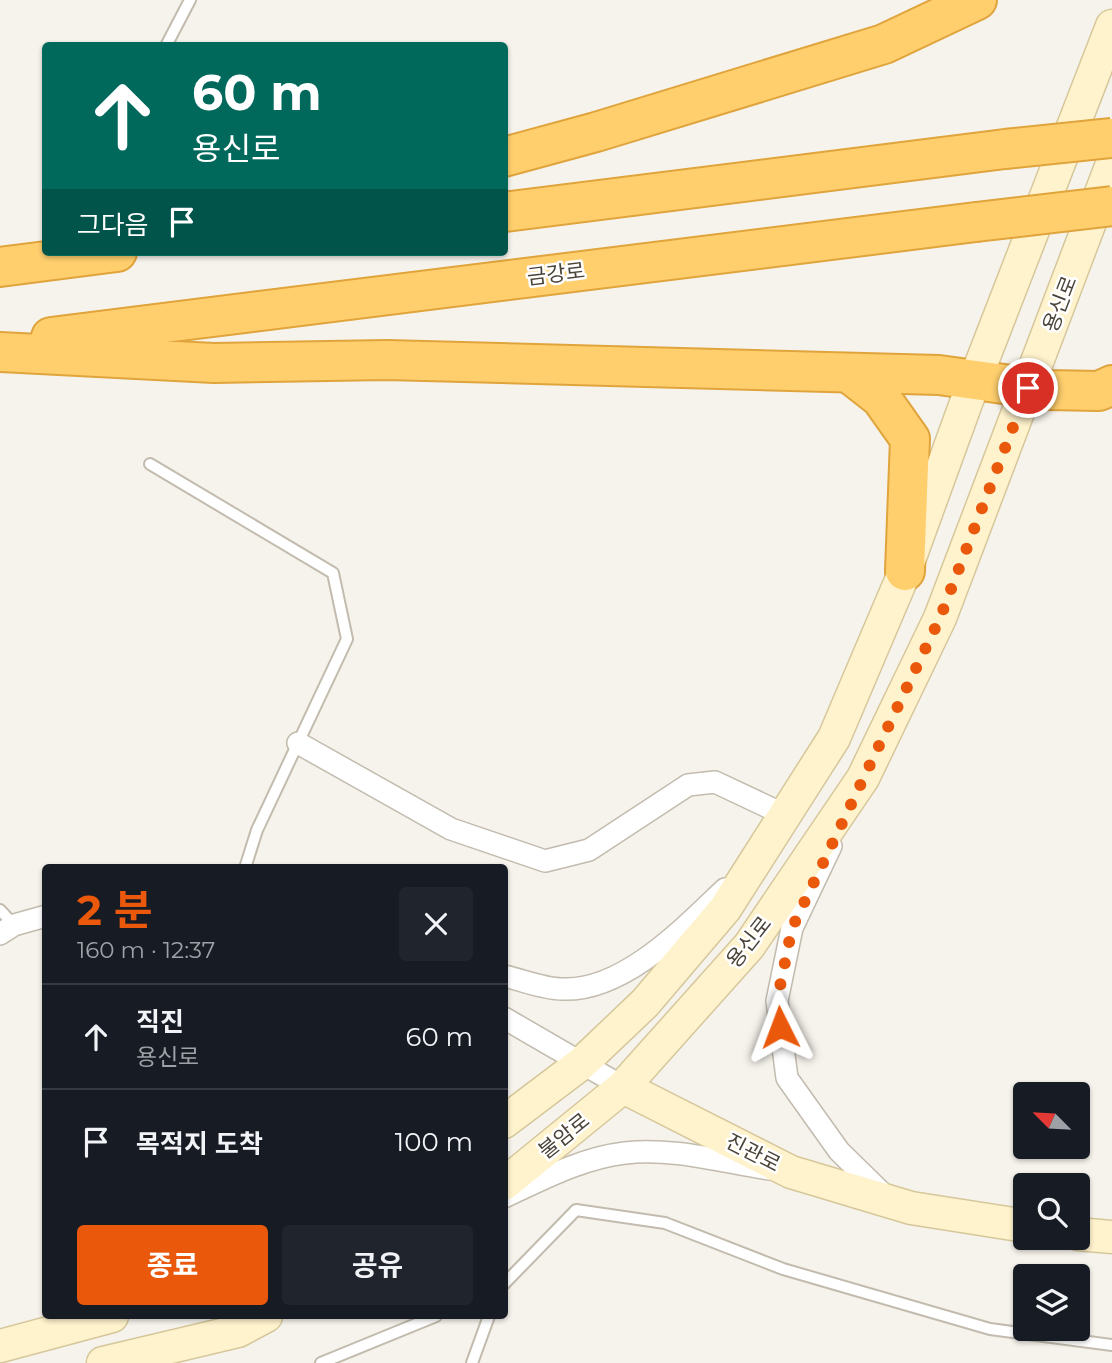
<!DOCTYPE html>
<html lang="ko">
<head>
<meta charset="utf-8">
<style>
	body { margin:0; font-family:Montserrat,"Noto Sans KR",sans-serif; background:#20242c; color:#f1f3f6; height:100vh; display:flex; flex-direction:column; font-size:26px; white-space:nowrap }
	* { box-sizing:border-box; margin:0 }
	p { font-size:23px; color:#9ea1a6 }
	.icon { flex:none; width:38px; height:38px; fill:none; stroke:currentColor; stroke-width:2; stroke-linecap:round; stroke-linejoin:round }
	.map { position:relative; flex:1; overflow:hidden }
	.side { position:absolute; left:42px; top:864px; width:466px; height:455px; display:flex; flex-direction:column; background:#171b24; border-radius:7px; box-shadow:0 2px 5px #0004 }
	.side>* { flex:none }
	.guide { position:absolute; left:42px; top:42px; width:466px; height:214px; border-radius:7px; box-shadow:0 2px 5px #0004; background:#00695c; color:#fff; overflow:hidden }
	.needle { width:46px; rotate:294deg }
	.buttons { position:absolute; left:1013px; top:1082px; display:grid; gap:14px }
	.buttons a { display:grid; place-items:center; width:77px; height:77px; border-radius:7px; background:#171b24; box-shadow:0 2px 5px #0004; font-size:35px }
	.pin { position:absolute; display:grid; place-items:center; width:60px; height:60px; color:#fff; margin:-30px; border:4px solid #fff; border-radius:50%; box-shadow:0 2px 7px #0007 }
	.me { position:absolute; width:77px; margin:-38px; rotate:357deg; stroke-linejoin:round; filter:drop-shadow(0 0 5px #0008) }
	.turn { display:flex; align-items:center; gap:24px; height:147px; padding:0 35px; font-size:32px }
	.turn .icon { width:91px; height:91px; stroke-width:2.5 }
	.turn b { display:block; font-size:49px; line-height:60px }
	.then { display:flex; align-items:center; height:66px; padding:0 35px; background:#0003; gap:14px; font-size:26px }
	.round { display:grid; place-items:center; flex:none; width:74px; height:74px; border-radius:7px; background:#20242c }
	.overview { display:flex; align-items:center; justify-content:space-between; height:119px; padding:0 35px }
	h1 { font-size:42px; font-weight:700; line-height:52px; color:#ea580c }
	.primary-button { display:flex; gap:14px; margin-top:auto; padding:14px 35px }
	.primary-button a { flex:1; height:80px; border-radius:7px; background:#ea580c; color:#fff; font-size:28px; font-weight:700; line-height:80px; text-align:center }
	.primary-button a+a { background:#20242c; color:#f1f3f6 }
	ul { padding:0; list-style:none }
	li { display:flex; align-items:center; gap:21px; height:105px; padding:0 35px; border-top:2px solid #363941 }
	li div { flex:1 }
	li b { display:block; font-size:26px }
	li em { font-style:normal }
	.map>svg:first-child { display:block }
</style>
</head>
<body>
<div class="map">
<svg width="1112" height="1363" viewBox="0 0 1112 1363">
	<rect width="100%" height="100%" fill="#f6f3ec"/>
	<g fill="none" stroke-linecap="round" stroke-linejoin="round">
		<g stroke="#c2bbae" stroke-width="14">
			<g id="lane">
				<path d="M166,46l24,-46"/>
				<path d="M150,464l183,109 14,66 -90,191 -12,38"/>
				<path d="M0,910l14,15"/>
				<path d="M504,1284l72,-74 89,13 118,46 207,60 122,16"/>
				<path d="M321,1363l115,-47"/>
				<path d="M472,1363l17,-47"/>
			</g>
		</g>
		<g stroke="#c2bbae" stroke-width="24">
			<g id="street">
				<path d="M298,743l153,86 94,32 44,-11 99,-65 27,-3 70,33"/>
				<path d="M831,846l-39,82 -15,73 10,77 52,73 47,46"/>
				<path d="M0,934l14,-9 32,-9"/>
				<path d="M504,976c18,4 40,13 58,13 61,3 122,-61 163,-100"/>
				<path d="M504,1018l119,69"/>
				<path d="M504,1197c39,-18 78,-39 121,-44 46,-6 98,9 144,16"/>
			</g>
		</g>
		<g stroke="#d6c79b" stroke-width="35">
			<g id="secondary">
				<path d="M623,1087l168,85 120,36 115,18"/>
				<path d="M504,1122l78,-59 63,-60 80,-94 109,-171 71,-167 61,-168 146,-377"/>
				<path d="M504,1184l119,-97 126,-141 114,-168 77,-160 172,-454"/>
				<path d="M1078,1234l34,3"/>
				<path d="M0,1346l112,-30"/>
				<path d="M103,1363l135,-32 28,-15"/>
			</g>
		</g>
		<g stroke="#e0a43c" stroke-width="42">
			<g id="highway">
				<path d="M504,157l92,-25 288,-88 93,-44"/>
				<path d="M504,212l501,-63"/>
				<path d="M0,267l117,-15"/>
				<path d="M51,337l925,-115"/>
				<path d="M0,352l214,11 173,-3 552,15 108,15 52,1 13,-6"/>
				<path d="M849,373l32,25 29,41 -5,132"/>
			</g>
		</g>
		<use href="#lane" stroke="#fff" stroke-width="10"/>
		<use href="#street" stroke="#fff" stroke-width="21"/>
		<use href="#secondary" stroke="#fff3cd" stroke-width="32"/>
		<use href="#highway" stroke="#ffcf6e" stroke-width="38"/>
		<g stroke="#e0a43c" stroke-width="42" stroke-linecap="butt">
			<g id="highway-bridge">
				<path d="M1005,149l107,-11"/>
				<path d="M976,222l136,-16"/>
			</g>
		</g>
		<use href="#highway-bridge" stroke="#ffcf6e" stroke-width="38"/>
	</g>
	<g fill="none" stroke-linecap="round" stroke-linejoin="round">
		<path stroke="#ea580c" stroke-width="12" stroke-dasharray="0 21.6" d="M780,1027l-3,-26 15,-73 148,-310 88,-230"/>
	</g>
	<g text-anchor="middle" stroke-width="5" stroke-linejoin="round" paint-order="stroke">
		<g font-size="21" fill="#4b4439" stroke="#fff">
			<text transform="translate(556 274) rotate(-7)" y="7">금강로</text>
			<text transform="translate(1060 304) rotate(-69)" y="7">용신로</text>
			<text transform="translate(749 942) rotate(-52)" y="7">용신로</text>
			<text transform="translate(564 1136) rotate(-39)" y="7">불암로</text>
			<text transform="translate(753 1153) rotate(27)" y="7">진관로</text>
		</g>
	</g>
</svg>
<div class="buttons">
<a><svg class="needle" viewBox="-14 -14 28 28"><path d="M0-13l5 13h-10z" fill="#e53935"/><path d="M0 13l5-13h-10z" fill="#9ea1a6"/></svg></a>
<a><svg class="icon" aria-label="search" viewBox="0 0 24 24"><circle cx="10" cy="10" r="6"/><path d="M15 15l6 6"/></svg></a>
<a><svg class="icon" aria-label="layers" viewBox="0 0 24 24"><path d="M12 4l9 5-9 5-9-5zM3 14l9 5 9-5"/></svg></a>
</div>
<div class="pin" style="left:1028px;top:388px;background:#d93025"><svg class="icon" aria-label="arrive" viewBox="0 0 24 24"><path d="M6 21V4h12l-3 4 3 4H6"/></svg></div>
<svg class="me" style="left:780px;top:1027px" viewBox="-20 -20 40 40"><path d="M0-17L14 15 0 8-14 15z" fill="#ea580c" stroke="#fff" stroke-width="4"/></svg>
<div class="guide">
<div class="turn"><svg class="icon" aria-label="ahead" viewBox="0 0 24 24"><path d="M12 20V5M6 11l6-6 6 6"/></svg><div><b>60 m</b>용신로</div></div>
<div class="then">그다음<svg class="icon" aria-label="arrive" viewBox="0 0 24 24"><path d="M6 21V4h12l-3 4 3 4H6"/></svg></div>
</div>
<section class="side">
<div class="overview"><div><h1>2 분</h1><p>160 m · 12:37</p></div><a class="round"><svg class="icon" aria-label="close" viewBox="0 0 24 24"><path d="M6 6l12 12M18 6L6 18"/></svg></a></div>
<ul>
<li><svg class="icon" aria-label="ahead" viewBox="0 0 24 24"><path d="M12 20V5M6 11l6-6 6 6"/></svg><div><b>직진</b><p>용신로</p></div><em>60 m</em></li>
<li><svg class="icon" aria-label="arrive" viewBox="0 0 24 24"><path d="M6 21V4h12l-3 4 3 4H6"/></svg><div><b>목적지 도착</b></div><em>100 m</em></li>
</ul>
<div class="primary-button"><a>종료</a><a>공유</a></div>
</section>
</div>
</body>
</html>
